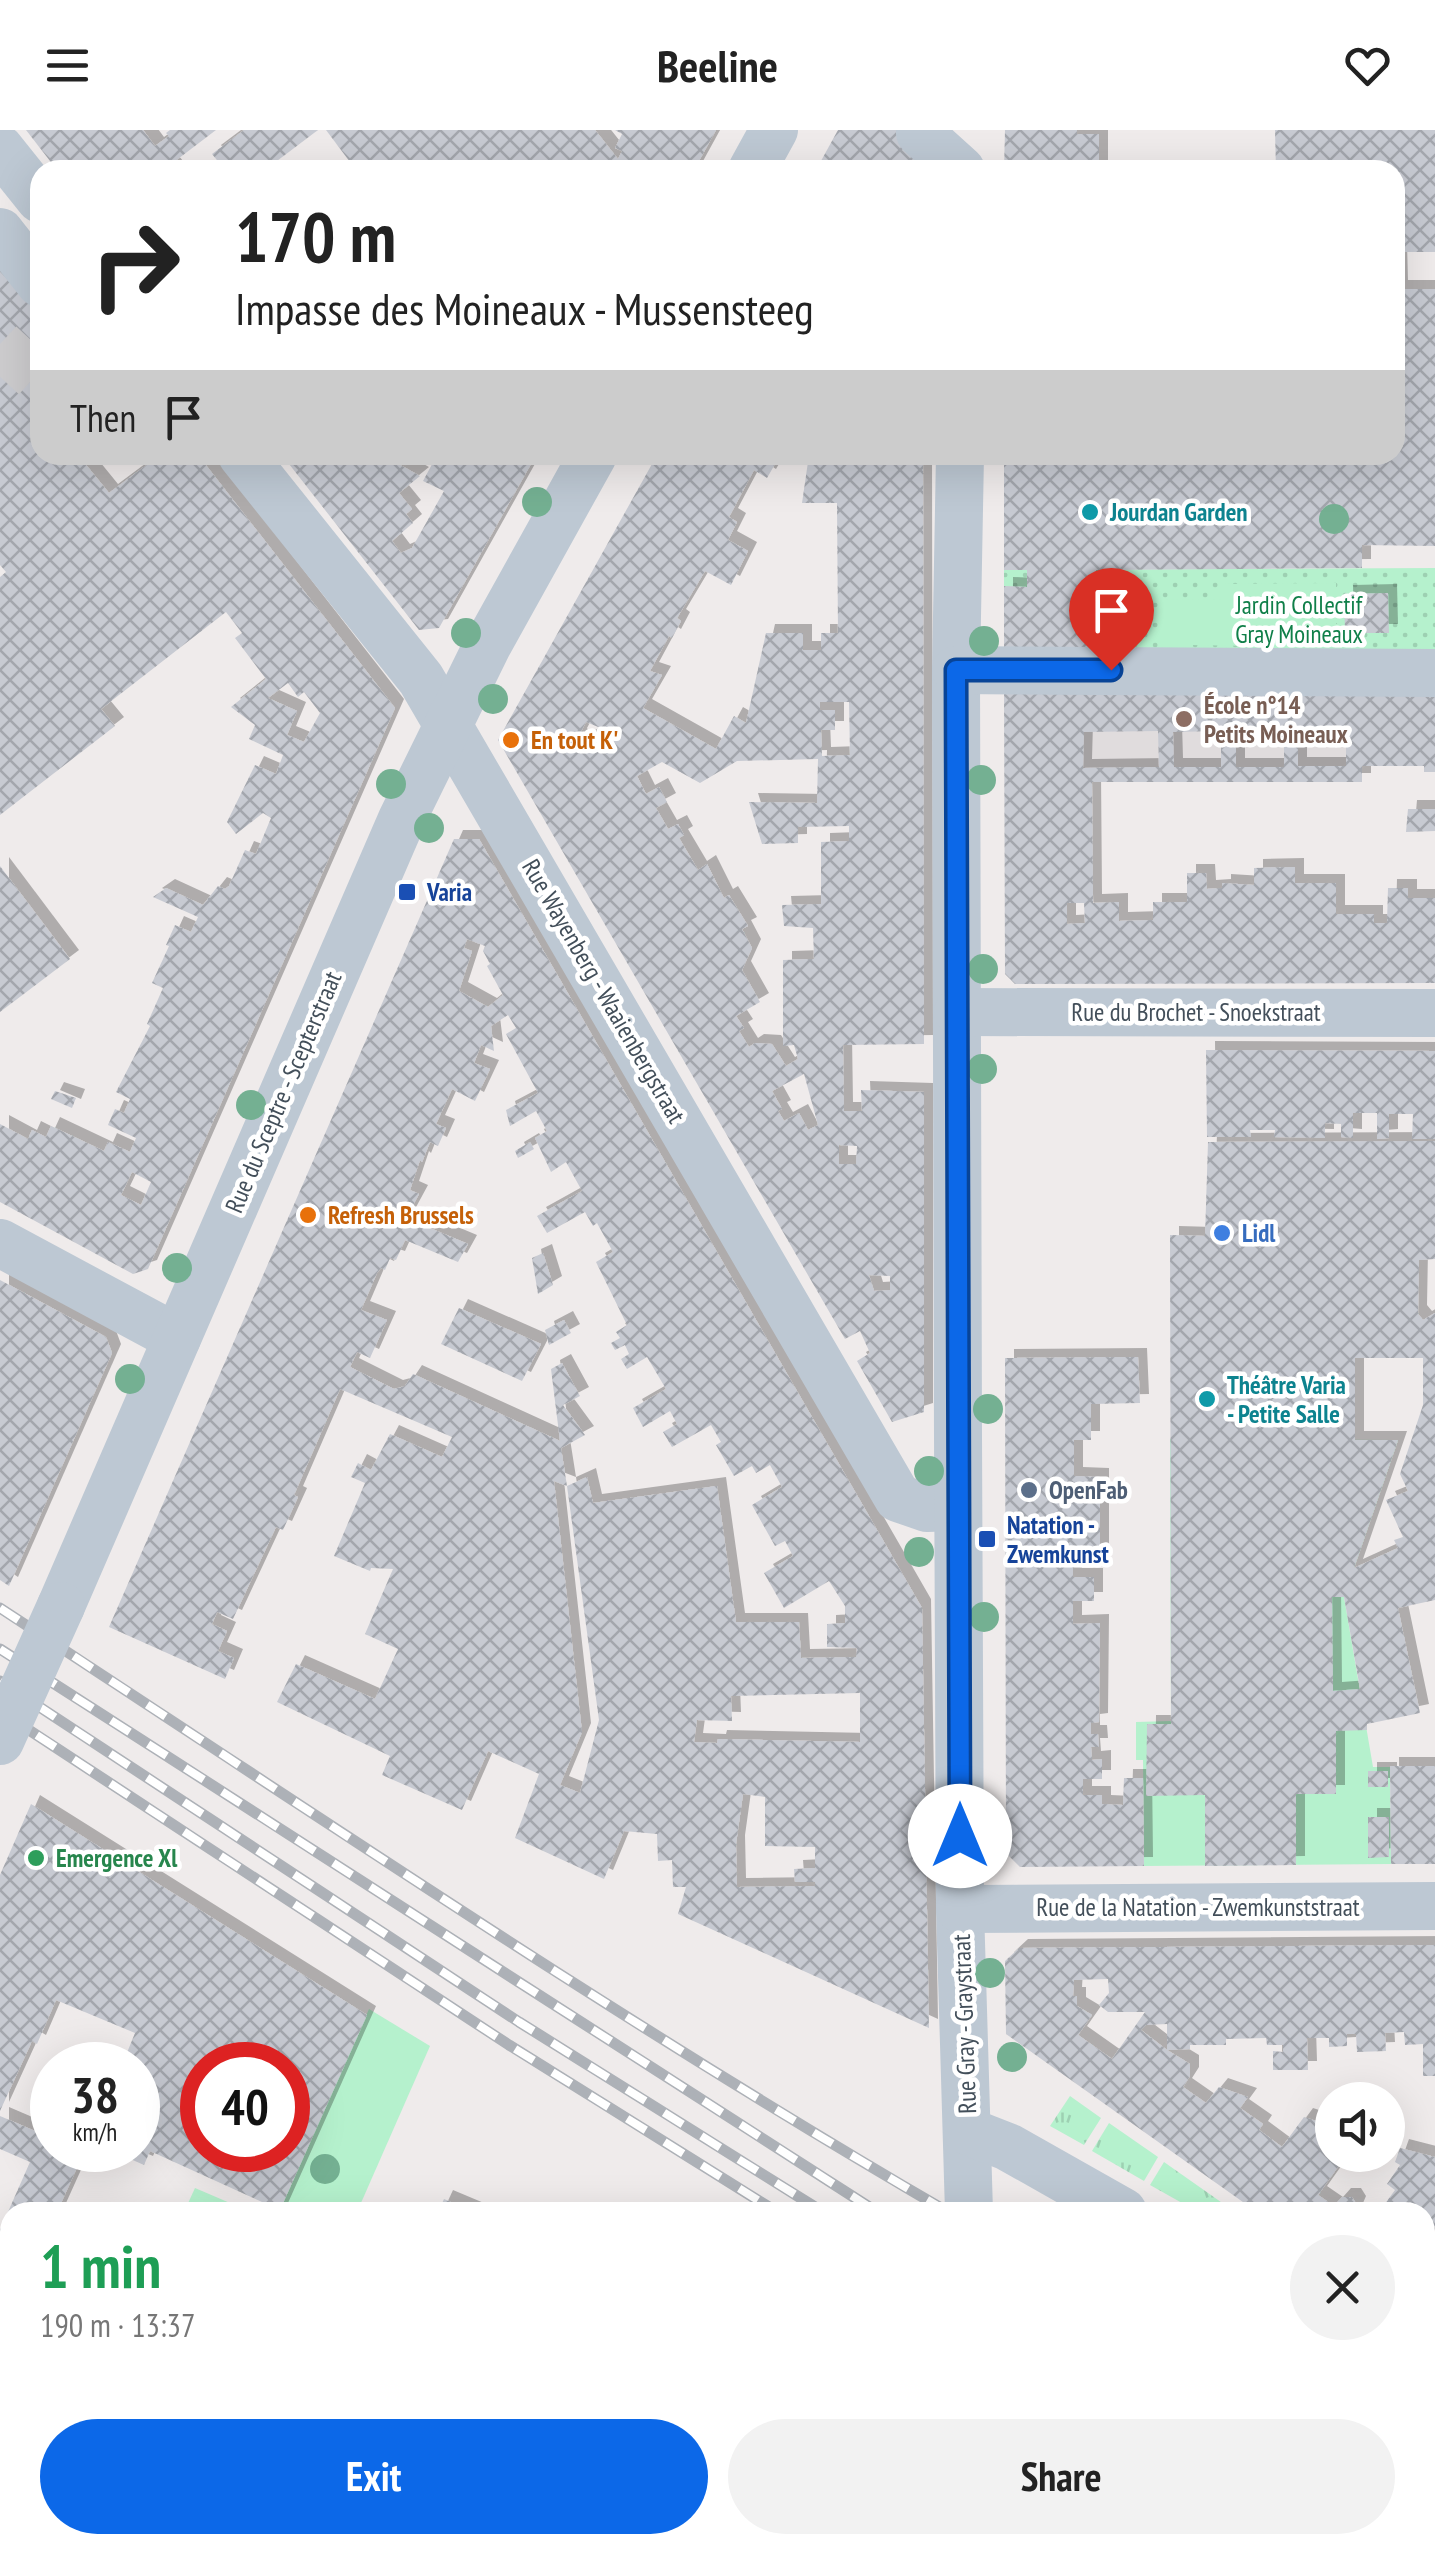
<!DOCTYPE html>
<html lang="en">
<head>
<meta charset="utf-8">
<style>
	body { margin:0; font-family:"PT Sans Narrow",sans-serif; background:#f2f2f2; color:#222; height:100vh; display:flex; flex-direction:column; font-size:38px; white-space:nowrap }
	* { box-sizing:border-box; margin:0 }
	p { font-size:32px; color:#767676 }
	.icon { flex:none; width:55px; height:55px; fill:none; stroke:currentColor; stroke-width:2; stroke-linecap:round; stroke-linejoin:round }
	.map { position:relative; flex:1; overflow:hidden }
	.panel { position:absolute; left:0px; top:2072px; width:1435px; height:352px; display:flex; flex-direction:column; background:#fff; border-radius:30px 30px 0 0; box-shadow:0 10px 40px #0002 }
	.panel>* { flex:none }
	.top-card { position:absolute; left:30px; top:30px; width:1375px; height:305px; border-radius:30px; box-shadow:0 10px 40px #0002; background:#fff; color:#222; overflow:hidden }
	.tools { position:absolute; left:1315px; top:1952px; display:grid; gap:20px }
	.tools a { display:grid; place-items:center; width:90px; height:90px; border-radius:50%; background:#fff; box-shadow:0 10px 40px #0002; font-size:50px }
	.speed { position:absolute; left:30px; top:1912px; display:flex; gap:20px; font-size:50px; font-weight:700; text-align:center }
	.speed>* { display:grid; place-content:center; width:130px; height:130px; border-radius:50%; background:#fff; box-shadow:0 10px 40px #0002; line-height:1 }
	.speed small { font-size:25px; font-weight:400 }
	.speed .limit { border:15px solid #d22; background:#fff; color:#111 }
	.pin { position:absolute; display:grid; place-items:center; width:85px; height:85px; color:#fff; margin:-102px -42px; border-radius:50% 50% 50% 0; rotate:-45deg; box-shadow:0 0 10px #0007 }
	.pin .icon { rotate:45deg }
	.me { position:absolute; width:110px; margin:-55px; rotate:0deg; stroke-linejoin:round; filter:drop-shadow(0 0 8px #0008) }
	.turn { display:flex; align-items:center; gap:35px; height:210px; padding:0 40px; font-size:45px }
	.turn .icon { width:130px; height:130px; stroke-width:2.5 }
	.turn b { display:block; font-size:70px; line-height:85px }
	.then { display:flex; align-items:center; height:95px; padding:0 40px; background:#0003; gap:20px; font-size:38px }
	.round { display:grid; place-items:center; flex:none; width:105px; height:105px; border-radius:52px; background:#f2f2f2 }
	.head { display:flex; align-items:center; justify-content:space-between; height:170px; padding:0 40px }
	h1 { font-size:60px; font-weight:800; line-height:75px; color:#1e9e55 }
	.action { display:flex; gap:20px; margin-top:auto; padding:20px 40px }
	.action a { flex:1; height:115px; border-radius:60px; background:#0c68e8; color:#fff; font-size:40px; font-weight:800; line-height:115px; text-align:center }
	.action a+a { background:#f2f2f2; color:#222 }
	header { display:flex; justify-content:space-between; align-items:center; height:130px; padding:0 40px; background:#fff; font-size:45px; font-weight:800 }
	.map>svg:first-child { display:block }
</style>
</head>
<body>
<header><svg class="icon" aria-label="menu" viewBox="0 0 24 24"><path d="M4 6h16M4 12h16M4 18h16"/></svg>Beeline<svg class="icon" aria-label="heart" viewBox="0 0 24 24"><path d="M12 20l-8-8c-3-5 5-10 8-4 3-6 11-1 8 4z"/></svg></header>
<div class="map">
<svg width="1435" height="2424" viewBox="0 0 1435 2424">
	<defs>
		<pattern id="grass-tufts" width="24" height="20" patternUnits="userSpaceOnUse" patternTransform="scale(2.5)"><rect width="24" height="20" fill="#b5f1cd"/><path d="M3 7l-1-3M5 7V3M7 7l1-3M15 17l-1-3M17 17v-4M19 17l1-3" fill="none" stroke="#9dd0b2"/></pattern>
		<pattern id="park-dots" width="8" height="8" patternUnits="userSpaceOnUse" patternTransform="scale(2.5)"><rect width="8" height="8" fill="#b5f1cd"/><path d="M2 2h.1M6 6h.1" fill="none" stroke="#9dd0b2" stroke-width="1.8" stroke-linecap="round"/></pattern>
		<pattern id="building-cross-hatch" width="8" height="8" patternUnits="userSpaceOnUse" patternTransform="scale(2.5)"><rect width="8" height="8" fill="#c7cad2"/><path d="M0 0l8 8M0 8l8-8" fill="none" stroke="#a3a6ad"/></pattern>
		<filter id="shadow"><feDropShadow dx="9" dy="-9" stdDeviation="0" flood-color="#0004"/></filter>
	</defs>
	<rect width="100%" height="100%" fill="#efebeb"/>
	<path fill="#e0dcdd" d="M1362,555v97h-270l-88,-95z"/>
	<g fill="url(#grass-tufts)">
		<path d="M1070,1966l31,22 -17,27 -34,-19z"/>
		<path d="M1109,1993l49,34 -14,24 -52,-30z"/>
		<path d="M1164,2032l64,45 -3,5h-27l-48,-27z"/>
	</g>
	<path fill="url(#park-dots)" d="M1435,438v123l-431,-4v-117z"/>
	<g fill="#b5f1cd">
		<path d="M1336,453v41h29v34h-114v-12l-58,-1 -1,13 -33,1v-59l63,-1v-15z"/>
		<path d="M1170,1309l228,1 -54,157 29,170h17l1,97 -247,2 -1,-106h-7v-38l35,-1z"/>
		<path d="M369,1879l61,37 -73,166h-78z"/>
		<path d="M195,2058l56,24h-67z"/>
	</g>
	<g fill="url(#building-cross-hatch)" fill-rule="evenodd" filter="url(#shadow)">
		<path d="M26,0h117l12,16 14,-10 -3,-3 4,-3h46l-46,35 4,5h-117z"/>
		<path d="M244,0h74l-53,40h-40l-13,-16z"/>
		<path d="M326,0h269l23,29 4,-8 -7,-3 7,-14 -7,-4h101l-22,40h-338z"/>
		<path d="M838,0h82l4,40h-108z"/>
		<path d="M1005,0h72v4h22v36h-95z"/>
		<path d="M1275,0h160v122h-37l1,37h36v257l-73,-1v23l-266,2v17l10,-1v72l-102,-10v-62l23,1v-17h-23v-115h391v-285h-119z"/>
		<path d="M0,122l40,51v152h38l31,38 51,-38h38l197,253 -247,561 -15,5 -133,-72v-78l28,15 4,-9 14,7 5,-11 53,25 4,-9 22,10 6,-14 -28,-13 7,-16 9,4 6,-14 -14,-7 34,-66 -3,-2 16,-36 -11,-5 17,-37 -3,-1 9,-20 16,7 7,-15 -45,-20 13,-9 37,17 15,-19 7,3 4,-3 16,-36 11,4 15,-36 -8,-5 -27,21 -9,-12 28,-57 21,9 7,-19 -34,-16 6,-14 -24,-18 35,-28 -31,-41 7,-5 -16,-21 -125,97 14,17 -115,89v-238l6,-5 -6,-7zM288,553l10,14 6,-5 16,21 -16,29 -17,-7 10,-24 -29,-13zM132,1042l19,10 -10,23 -20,-10z"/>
		<path d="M282,325h107l-3,2 34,19 -21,17 13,16 -6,5 7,9 -21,18 9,12 11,-5 32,-57 -21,-10 14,-26h99l-97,173 -20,2z"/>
		<path d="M657,325h114l7,4 -11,19 -13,-8 -25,47 8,5 -9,18 20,11 -17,34 -26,-14 -28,47 4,3 -9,17 -3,-2 -19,35 12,4 -19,33 73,41 18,-33 12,7 20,-90h37v17h18v-17h17l-1,-130h-35l7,-48h114l1,589 -81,1 1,66h18l-1,-21 63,2v320l-32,10 -35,-61 13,-8 -10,-22 -15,8 -347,-599zM820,572h29l1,53 -28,1 -1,-26h14v-20h-15zM586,592l17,7 -22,13 -3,-5zM818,629l-1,44 -68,-1 13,42 36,-1v-16l51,-1v15l-28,1v62l-39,1 2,21 29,2 1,31 -31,1v86l11,-1 4,14 -12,7 -14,-22 -17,-1 -6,4 -10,-16 5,-3 -8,-12 24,-14 -18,-32 10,-22 -10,-19 6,-3 -19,-31 -5,3 -17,-34 -9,6 -19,-32 5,-3 -6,-11 -10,5 -12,-21 11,-6 -8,-15 -13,7 -9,-18 25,-14 38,21 37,-22zM804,944l14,51 -10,5 -9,-17 -15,8 -6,-10 4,-2 -10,-18zM839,1015l18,1 -1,18h-17zM869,1145l21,1v14l-16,1z"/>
		<path d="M1388,463l1,40h-44l-1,-39z"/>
		<path d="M1004,557l431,4v81h-11v-6h-62v16h-270l1,121 26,-1v19l34,-1v-18h34v-29h19l1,16 15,-1v-5l32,2v-17l41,-1v16h41v31h38v9h13l1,-35h20v10h27v85l-420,1 -10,-10zM1158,601l1,36 -76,1 1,-36zM1221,601v36h-47l-1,-35zM1236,601h48v36h-48zM1298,601h48v35h-48zM1067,773h17l1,20 -18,1z"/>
		<path d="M1408,679h27v22l-29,1z"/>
		<path d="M454,709h25l443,769 7,420 -251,-114 8,-27h-13l-1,-27 -14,1 -1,-27 -33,-3 -20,48 -89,-41 24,-64 -51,-23 -26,59 -80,-35 8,-19 -113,-54 19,-38 79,35 23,-50 -33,-15 28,-65 -22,-1 -1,3 -36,-15 31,-73 -14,-6 7,-14 13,7 19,-36 52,23 10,-20 -112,-48 -46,106 4,2 -15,33 -7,-3 -43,92 -16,-7 -5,12 15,7 -9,20 16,7 -9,21 -116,-52zM467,809l18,7 -2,5 7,13 -3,2 16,29 -15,12 -29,-16 13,-40 -8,-3zM508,885l8,13 -10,6 32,59 -32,17 4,16 26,-15 11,20 -12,7 16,34 15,-10 16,29 -45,25 10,17 38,-21 8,14 4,-3 16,29 -17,10 31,63 -11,7 4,6 -9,5 4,7 10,-5 4,9 -8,5 6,10 20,-12 19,32 -33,19 10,19 27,-16 7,13 -14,8 9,15 39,-22 10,17 -5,3 18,31 18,-10 4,7 14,-8 12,22 -30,18 23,41 10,-5 8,15 -29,17 20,35 45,-27 16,25v17l-18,1v23l30,1 -1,9 -55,1 -2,-36h-63l-19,-136 -124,17 -6,-26 -20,9 -6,-38 24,-13 -22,-30 17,-9 -18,-33 -11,6 9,72 -147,-67 -8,12 -11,3 -44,-22 7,-15 13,6 17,-38 -26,-10 16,-37 4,-5 4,2 5,-12 6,2 9,-20 53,22 10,-18 -62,-26 13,-24 -9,-4 10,-30 2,2 8,-20 8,4 8,-18 -10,-4 16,-35 23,12 15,-32 -16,-6 7,-18 13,6 -3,-25zM554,1351l13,5 32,234 -19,73 -20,-8 22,-53zM860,1563v49l-142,-3 -1,4 -23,-1 3,-22 35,1 -1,-25zM743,1664l22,3v49l50,1v21l-21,1 1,13h20v4l-78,1 -1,-43z"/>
		<path d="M0,736l70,93 -70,53z"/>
		<path d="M1206,920l229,1v88h-23l1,-25h-24v24l-12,1v-26h-24v25l-12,-1v-13l-16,-1v15l-51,-1 1,-7h-25l1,7h-44z"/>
		<path d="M55,961l21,7 -4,10 -21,-9z"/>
		<path d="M1435,1011v118l-16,1 -1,54 5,6 12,-7v287l-37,8 22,105 -53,11v6l-31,1v63h-40v71l-91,1v-71l-59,1 1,-72h24v-2l-1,-487 35,1 3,-94zM1355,1228h68v47l-23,69 8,17 -22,9 17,37 -9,3 4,8 -44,20 44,-128h-43zM1332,1467h12l16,92 -27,2z"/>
		<path d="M530,1012l4,7 -16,9 -3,-7z"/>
		<path d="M543,1123l10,32 -15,9 -6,-36z"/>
		<path d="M0,1150l106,57 6,16 -103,233 -9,-6z"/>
		<path d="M459,1178l82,36 -19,37 -81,-37z"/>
		<path d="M564,1190l7,13 -22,12 -4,-15z"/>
		<path d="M1138,1227l2,46 -49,1v36h-17v36l26,1v83h-27v17h21v24h-21v23l27,-1 -1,99 -8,1v11h7l1,13h-8l1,13 10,-1v20h-19v16h19v9l21,1 1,-27h19l1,88 -124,1 -14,-14 -1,-495z"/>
		<path d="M1390,1636h45v98h-44z"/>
		<rect x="1368" y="1641" width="20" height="16"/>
		<path d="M31,1674l336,211 -88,197h-22l5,-10 -112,-51 -6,14 -34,-15h28v-85h-16l13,-32 -79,-33 -19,44 -5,-3 -32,70v-236zM202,1935h86v85h-86z"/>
		<path d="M1368,1687h21v40l-21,1z"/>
		<path d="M1435,1815v131h-12v-32l-18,1 -1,-13 -19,1 1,18 -29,1 -1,-18h-9v12l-18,1v-9h-22l1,32h-35v-19l10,1v-7h-16l-1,-7 -40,1v6h-36v4l-23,1v-26l-21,1 -5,5 26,20 23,14v12l-7,11 23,16 13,-16 29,10 -8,11 23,16 -4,6 23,17 22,-30 28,9v29h26l-5,7 -8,-5 -27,38 16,11 8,-9h10l5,8 -3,7h-97l-251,-178 -1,-73 14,-13zM1108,1849l1,14 -10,12 9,7h37l-33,47 -34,-24 14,-20 -15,-9v-10h-4l1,-16z"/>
		<path d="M0,1986l49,21 3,-9v22h33l-28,62h-47v161l-10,-4v-139l30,-68 -30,-13z"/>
		<path d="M1400,2018l35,9v69l-10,14v-28h-46l16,-22 -8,-6 13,-19 -5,-3z"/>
		<path d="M444,2069l31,13h-37z"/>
		<path d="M1435,2131v77l-10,-7v-60z"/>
		<path d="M0,2356l10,5v54h39l6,9h-55z"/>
		<path d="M401,2415h299l-3,5 10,4h-286z"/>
	</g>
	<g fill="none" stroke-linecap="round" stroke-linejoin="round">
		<path stroke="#cdccce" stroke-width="48" stroke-dasharray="48 24" stroke-linecap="butt" d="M0,214l40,37"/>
		<g stroke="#bdc8d3" stroke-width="48">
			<path d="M920,3l41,37"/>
			<path d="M0,19l40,50"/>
			<path d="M752,40l22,-40"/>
			<path d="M0,102l40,51"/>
			<path d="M242,325l179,224 477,819 29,10 31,-1"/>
			<path d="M960,325l-4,215 2,765 2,474 9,303"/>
			<path d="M956,540l479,3"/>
			<path d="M958,882l477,1"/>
			<path d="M0,1113l177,95"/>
			<path d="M61,1476l341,-787 86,-175 105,-189"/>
			<path d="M960,1779l475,-3"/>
			<path d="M967,2001l41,16 115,65"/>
			<path d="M1425,2255l10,6"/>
			<path d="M117,2415l1,9"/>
			<path d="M976,2415v9"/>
		</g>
		<g stroke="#a8bacd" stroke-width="55">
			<path d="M0,2304l10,4"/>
			<path d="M259,2415l21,9"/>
		</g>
		<g stroke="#adb1b7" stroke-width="11">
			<g id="rail">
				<path d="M0,1478c314,205 624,416 948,604"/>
				<path d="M0,1519l877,563"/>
				<path d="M0,1551l519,341 304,190"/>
				<path d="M0,1581l509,334 268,167"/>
				<path d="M1425,2351l10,5"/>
				<path d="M1425,2412l10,6"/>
				<path d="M1328,2415l15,9"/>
				<path d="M1377,2415l15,9"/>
			</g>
		</g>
		<use href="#rail" stroke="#fff" stroke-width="8" stroke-dasharray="22" stroke-linecap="butt"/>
		<path stroke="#bdc8d3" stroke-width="48" d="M0,1611l61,-135"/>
	</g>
	<g fill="#74b092">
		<circle cx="537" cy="372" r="15"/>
		<circle cx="1334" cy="389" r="15"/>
		<circle cx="466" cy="503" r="15"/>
		<circle cx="984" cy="511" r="15"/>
		<circle cx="493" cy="569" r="15"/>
		<circle cx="981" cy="650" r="15"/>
		<circle cx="391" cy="654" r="15"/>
		<circle cx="429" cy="698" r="15"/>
		<circle cx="983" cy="839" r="15"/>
		<circle cx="982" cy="939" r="15"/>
		<circle cx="251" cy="975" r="15"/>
		<circle cx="177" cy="1138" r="15"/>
		<circle cx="130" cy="1249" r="15"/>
		<circle cx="988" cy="1279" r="15"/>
		<circle cx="929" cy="1341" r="15"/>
		<circle cx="919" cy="1422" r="15"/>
		<circle cx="984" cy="1487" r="15"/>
		<circle cx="987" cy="1722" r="15"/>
		<circle cx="990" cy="1843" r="15"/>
		<circle cx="1012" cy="1927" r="15"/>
		<circle cx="325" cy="2039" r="15"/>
	</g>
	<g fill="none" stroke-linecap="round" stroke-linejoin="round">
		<g stroke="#084497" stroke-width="25">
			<path id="route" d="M960,1706l-4,-1166h155"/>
		</g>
		<use href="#route" stroke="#0c68e8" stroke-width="18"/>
	</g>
	<g fill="#0f9aa8" stroke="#fff" stroke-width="4">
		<circle cx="1090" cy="382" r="10"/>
		<circle cx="1207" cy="1269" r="10"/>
	</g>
	<circle fill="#8d6e63" stroke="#fff" stroke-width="4" cx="1184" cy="589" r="10"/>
	<g fill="#e8710a" stroke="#fff" stroke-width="4">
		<circle cx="511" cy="610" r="10"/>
		<circle cx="308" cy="1085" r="10"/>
	</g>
	<g fill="#1a4fb4" stroke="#fff" stroke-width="4">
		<rect x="397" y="752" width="20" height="20" rx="5"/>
		<rect x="977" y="1399" width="20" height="20" rx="5"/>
	</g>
	<circle fill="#3f7fe0" stroke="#fff" stroke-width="4" cx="1222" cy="1103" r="10"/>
	<circle fill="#5c6f8a" stroke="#fff" stroke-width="4" cx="1029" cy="1360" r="10"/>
	<circle fill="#2e9e5b" stroke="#fff" stroke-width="4" cx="36" cy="1728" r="10"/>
	<g text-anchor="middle" stroke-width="9" stroke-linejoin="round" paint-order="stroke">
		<g font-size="25" font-weight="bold" fill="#0d838f" stroke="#fff" text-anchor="start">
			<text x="1110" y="391">Jourdan Garden</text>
			<text x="1227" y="1264">Théâtre Varia<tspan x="1227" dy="29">- Petite Salle</tspan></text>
		</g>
		<g font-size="25" fill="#107f49" stroke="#fff">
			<text x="1299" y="484">Jardin Collectif<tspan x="1299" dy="29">Gray Moineaux</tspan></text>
		</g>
		<g font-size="25" font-weight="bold" fill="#785e54" stroke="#fff" text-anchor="start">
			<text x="1204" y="584">École n°14<tspan x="1204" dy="29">Petits Moineaux</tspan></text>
		</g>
		<g font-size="25" font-weight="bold" fill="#c56008" stroke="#fff" text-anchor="start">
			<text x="531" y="619">En tout K'</text>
			<text x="328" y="1094">Refresh Brussels</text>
		</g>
		<g font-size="25" font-weight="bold" fill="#164399" stroke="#fff" text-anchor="start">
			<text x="427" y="771">Varia</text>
			<text x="1007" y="1404">Natation -<tspan x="1007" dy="29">Zwemkunst</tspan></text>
		</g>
		<g font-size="25" fill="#434f5a" stroke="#fff">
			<text transform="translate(604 861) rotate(60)" y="9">Rue Wayenberg - Waaienbergstraat</text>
			<text x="1196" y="891">Rue du Brochet - Snoekstraat</text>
			<text transform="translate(283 962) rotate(-67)" y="9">Rue du Sceptre - Scepterstraat</text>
			<text x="1198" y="1786">Rue de la Natation - Zwemkunststraat</text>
			<text transform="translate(964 1894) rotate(-92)" y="9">Rue Gray - Graystraat</text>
		</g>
		<g font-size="25" font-weight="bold" fill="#366cbe" stroke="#fff" text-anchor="start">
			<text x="1242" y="1112">Lidl</text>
		</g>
		<g font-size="25" font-weight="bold" fill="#4e5e75" stroke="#fff" text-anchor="start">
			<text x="1049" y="1369">OpenFab</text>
		</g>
		<g font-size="25" font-weight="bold" fill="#27864d" stroke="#fff" text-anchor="start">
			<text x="56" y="1737">Emergence Xl</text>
		</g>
	</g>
</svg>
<div class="tools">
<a><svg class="icon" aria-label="sound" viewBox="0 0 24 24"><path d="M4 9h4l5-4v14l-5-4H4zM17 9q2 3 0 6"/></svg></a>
</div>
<div class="speed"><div>38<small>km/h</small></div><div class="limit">40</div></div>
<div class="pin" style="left:1111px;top:540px;background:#d93025"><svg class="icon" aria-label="arrive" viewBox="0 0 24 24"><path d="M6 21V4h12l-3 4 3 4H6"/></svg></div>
<svg class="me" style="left:960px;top:1706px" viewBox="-20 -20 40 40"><circle r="19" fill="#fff"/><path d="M0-13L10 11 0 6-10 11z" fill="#0c68e8"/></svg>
<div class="top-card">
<div class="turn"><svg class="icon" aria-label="right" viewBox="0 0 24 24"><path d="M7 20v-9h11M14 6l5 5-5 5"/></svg><div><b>170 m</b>Impasse des Moineaux - Mussensteeg</div></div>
<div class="then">Then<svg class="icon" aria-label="arrive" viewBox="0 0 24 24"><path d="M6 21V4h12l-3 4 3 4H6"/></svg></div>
</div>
<section class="panel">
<div class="head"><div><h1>1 min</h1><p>190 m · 13:37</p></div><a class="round"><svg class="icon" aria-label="close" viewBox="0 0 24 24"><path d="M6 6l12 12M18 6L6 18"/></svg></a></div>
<div class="action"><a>Exit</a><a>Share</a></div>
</section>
</div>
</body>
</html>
